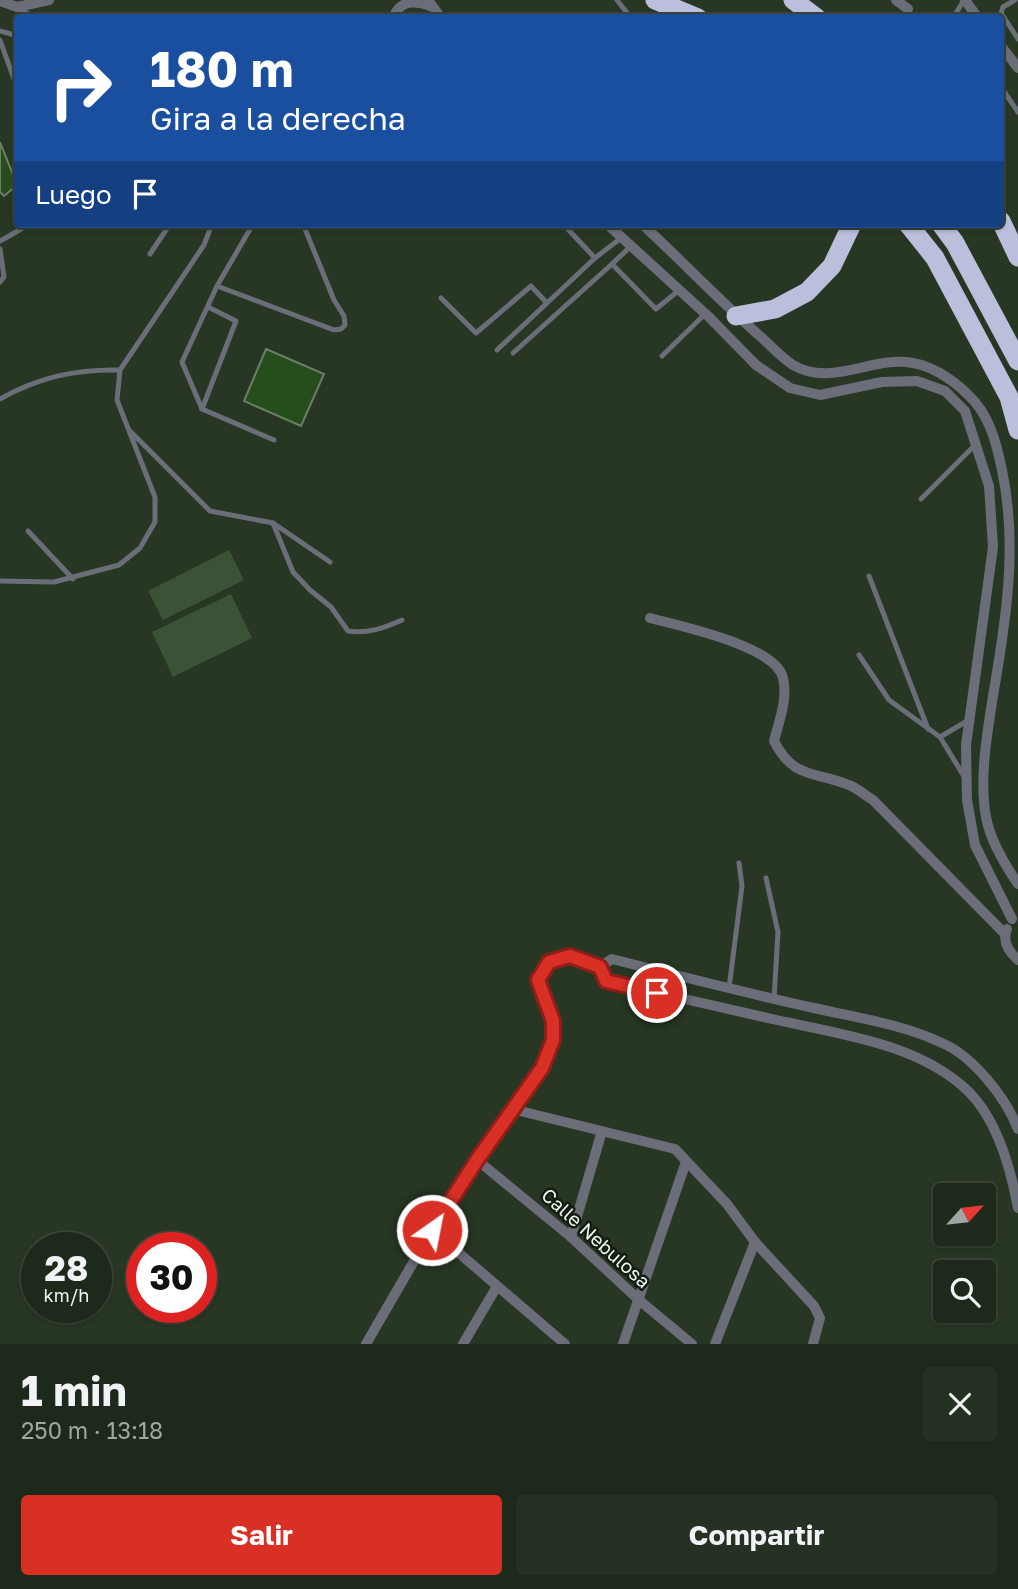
<!DOCTYPE html>
<html lang="es">
<head>
<meta charset="utf-8">
<style>
	body { margin:0; font-family:"Golos Text",sans-serif; background:#253123; color:#f1f3f6; height:100vh; display:flex; flex-direction:column; font-size:26px; white-space:nowrap }
	* { box-sizing:border-box; margin:0 }
	p { font-size:23px; color:#a0a6a2 }
	.icon { flex:none; width:38px; height:38px; fill:none; stroke:currentColor; stroke-width:2; stroke-linecap:round; stroke-linejoin:round }
	.map { position:relative; height:1344px; overflow:hidden }
	.drawer { display:flex; flex-direction:column; background:#1d291a; flex:1 }
	.drawer>* { flex:none }
	.guide { position:absolute; left:14px; top:14px; width:990px; height:214px; border-radius:7px; box-shadow:0 2px 5px #0004,0 0 0 2px #3b4539; background:#1a4fa0; color:#fff; overflow:hidden }
	.needle { width:46px; rotate:63deg }
	.controls { position:absolute; left:933px; top:1183px; display:grid; gap:14px }
	.controls a { display:grid; place-items:center; width:63px; height:63px; border-radius:7px; background:#1d291a; box-shadow:0 2px 5px #0004,0 0 0 2px #3b4539; font-size:35px }
	.speed { position:absolute; left:21px; top:1232px; display:flex; gap:14px; font-size:35px; font-weight:700; text-align:center }
	.speed>* { display:grid; place-content:center; width:91px; height:91px; border-radius:50%; background:#1d291a; box-shadow:0 2px 5px #0004,0 0 0 2px #3b4539; line-height:1 }
	.speed small { font-size:18px; font-weight:400 }
	.speed .limit { border:10px solid #d22; background:#fff; color:#111 }
	.pin { position:absolute; display:grid; place-items:center; width:60px; height:60px; color:#fff; margin:-30px; border:4px solid #fff; border-radius:50%; box-shadow:0 2px 7px #0007 }
	.me { position:absolute; width:77px; margin:-38px; rotate:33deg; stroke-linejoin:round; filter:drop-shadow(0 0 5px #0008) }
	.turn { display:flex; align-items:center; gap:24px; height:147px; padding:0 21px; font-size:32px }
	.turn .icon { width:91px; height:91px; stroke-width:2.5 }
	.turn b { display:block; font-size:49px; line-height:60px }
	.then { display:flex; align-items:center; height:66px; padding:0 21px; background:#0003; gap:14px; font-size:26px }
	.round { display:grid; place-items:center; flex:none; width:74px; height:74px; border-radius:7px; background:#253123 }
	.summary { display:flex; align-items:center; justify-content:space-between; height:119px; padding:0 21px }
	h1 { font-size:42px; font-weight:700; line-height:52px }
	.primary-button { display:flex; gap:14px; margin-top:auto; padding:14px 21px }
	.primary-button a { flex:1; height:80px; border-radius:7px; background:#d93025; color:#fff; font-size:28px; font-weight:700; line-height:80px; text-align:center }
	.primary-button a+a { background:#253123; color:#f1f3f6 }
	.map>svg:first-child { display:block }
</style>
</head>
<body>
<div class="map">
<svg width="1018" height="1344" viewBox="0 0 1018 1344">
	<rect width="100%" height="100%" fill="#273723"/>
	<g fill="#3b5236">
		<path d="M229,550l15,30 -81,40 -15,-29z"/>
		<path d="M231,594l21,44 -79,39 -21,-45z"/>
	</g>
	<g fill="#264e1c" stroke="#6c7e67" stroke-width="2">
		<path d="M0,142l17,43 -13,11 -4,-4z"/>
		<path d="M266,349l58,25 -23,52 -57,-25z"/>
	</g>
	<g fill="none" stroke-linecap="round" stroke-linejoin="round">
		<g stroke="#6b6d79" stroke-width="5">
			<path d="M617,0l14,18"/>
			<path d="M1015,0l-12,7 -2,6 17,26"/>
			<path d="M20,9l15,9"/>
			<path d="M953,18l11,-18"/>
			<path d="M0,31l18,5"/>
			<path d="M0,40l18,50"/>
			<path d="M1001,87l17,25"/>
			<path d="M253,224l-36,62 117,44 7,-1 4,-4 -1,-9 -10,-16 -31,-76"/>
			<path d="M563,224l32,34 26,-20"/>
			<path d="M0,241l30,-17"/>
			<path d="M630,247l-18,17 44,45 22,-18"/>
			<path d="M0,249l4,28 -4,5"/>
			<path d="M150,254l20,-30"/>
			<path d="M217,286l-35,76 20,47 72,31"/>
			<path d="M441,298l35,35 55,-47 16,17"/>
			<path d="M497,350l98,-92"/>
			<path d="M513,353l99,-89"/>
			<path d="M662,356l43,-42"/>
			<path d="M0,399c39,-22 76,-30 120,-29l84,-125 8,-21"/>
			<path d="M202,409l34,-88 -28,-14"/>
			<path d="M130,431l80,80 63,12 57,39"/>
			<path d="M921,499l55,-55"/>
			<path d="M273,523l20,49 17,18 21,17 17,24c20,3 36,-3 54,-11"/>
			<path d="M28,531l45,48"/>
			<path d="M869,576l59,153"/>
			<path d="M0,581l54,1 65,-17 21,-17 15,-26v-25l-38,-97 3,-30"/>
			<path d="M859,655l30,45 51,37 25,41"/>
			<path d="M940,737l27,-16"/>
			<path d="M766,878l12,54 -4,67"/>
			<path d="M729,988l13,-102 -3,-23"/>
		</g>
		<g stroke="#6b6d79" stroke-width="10">
			<path d="M428,0l13,18"/>
			<path d="M896,0l12,9"/>
			<path d="M965,0l13,18"/>
			<path d="M0,1l17,6 32,-7"/>
			<path d="M393,18c7,-18 21,-18 37,-12"/>
			<path d="M1001,46l17,22"/>
			<path d="M607,224l102,93 47,48 34,23 30,7 62,-13 35,-1 28,10 20,20 24,75 4,61 -27,198 1,55 8,45 37,74"/>
			<path d="M642,224c40,37 78,77 119,113 10,9 21,21 32,28 38,23 80,-10 120,-2 23,4 46,21 62,39 16,19 22,44 27,68 16,75 4,151 -9,226 -6,39 -14,82 -7,121 4,23 19,48 32,67"/>
			<path d="M650,618c30,8 126,28 133,60 5,21 -4,43 -9,63 20,39 41,30 75,44 8,3 16,10 24,15l132,134"/>
			<path d="M1007,929c-5,12 2,23 11,31"/>
			<path d="M600,967l12,-8c67,17 134,34 202,49 43,10 88,16 128,35 31,13 64,55 76,86"/>
			<path d="M512,1109l163,40 52,55 28,38 59,64 6,12 -7,26"/>
			<path d="M477,1160l94,77 68,63 53,44"/>
			<path d="M432,1230l133,114"/>
			<path d="M571,1237l31,-106"/>
			<path d="M366,1344l66,-114 45,-70 65,-92 11,-28v-19l-15,-41 11,-18 21,-6 30,11 6,14c55,13 111,25 166,38 66,15 147,24 197,73 28,28 42,78 49,116"/>
			<path d="M463,1344l33,-56"/>
			<path d="M623,1344l63,-182"/>
			<path d="M715,1344l40,-102"/>
		</g>
		<g stroke="#babfdb" stroke-width="19">
			<path d="M655,0l43,18"/>
			<path d="M793,0l24,18"/>
			<path d="M1001,221l17,36"/>
			<path d="M908,224l27,34 74,139 9,33"/>
			<path d="M941,224l14,19 63,118"/>
			<path d="M736,316l39,-7 32,-17 25,-26 20,-42"/>
		</g>
	</g>
	<g fill="none" stroke-linecap="round" stroke-linejoin="round">
		<g stroke="#8d1f18" stroke-width="18">
			<path id="route" d="M432,1230l45,-70 65,-92 11,-28v-19l-15,-41 11,-18 21,-6 30,11 6,14 51,12"/>
		</g>
		<use href="#route" stroke="#d93025" stroke-width="12"/>
	</g>
	<g text-anchor="middle" stroke-width="5" stroke-linejoin="round" paint-order="stroke">
		<g font-size="19" fill="#eef8ec" stroke="#151c13">
			<text transform="translate(596 1238) rotate(42)" y="7">Calle Nebulosa</text>
		</g>
	</g>
</svg>
<div class="controls">
<a><svg class="needle" viewBox="-14 -14 28 28"><path d="M0-13l5 13h-10z" fill="#e53935"/><path d="M0 13l5-13h-10z" fill="#a0a6a2"/></svg></a>
<a><svg class="icon" aria-label="search" viewBox="0 0 24 24"><circle cx="10" cy="10" r="6"/><path d="M15 15l6 6"/></svg></a>
</div>
<div class="speed"><div>28<small>km/h</small></div><div class="limit">30</div></div>
<div class="pin" style="left:657px;top:993px;background:#d93025"><svg class="icon" aria-label="arrive" viewBox="0 0 24 24"><path d="M6 21V4h12l-3 4 3 4H6"/></svg></div>
<svg class="me" style="left:432px;top:1230px" viewBox="-20 -20 40 40"><circle r="17" fill="#d93025" stroke="#fff" stroke-width="3"/><path d="M0-11L8 9 0 5-8 9z" fill="#fff"/></svg>
<div class="guide">
<div class="turn"><svg class="icon" aria-label="right" viewBox="0 0 24 24"><path d="M7 20v-9h11M14 6l5 5-5 5"/></svg><div><b>180 m</b>Gira a la derecha</div></div>
<div class="then">Luego<svg class="icon" aria-label="arrive" viewBox="0 0 24 24"><path d="M6 21V4h12l-3 4 3 4H6"/></svg></div>
</div>
</div>
<section class="drawer">
<div class="summary"><div><h1>1 min</h1><p>250 m · 13:18</p></div><a class="round"><svg class="icon" aria-label="close" viewBox="0 0 24 24"><path d="M6 6l12 12M18 6L6 18"/></svg></a></div>
<div class="primary-button"><a>Salir</a><a>Compartir</a></div>
</section>
</body>
</html>
